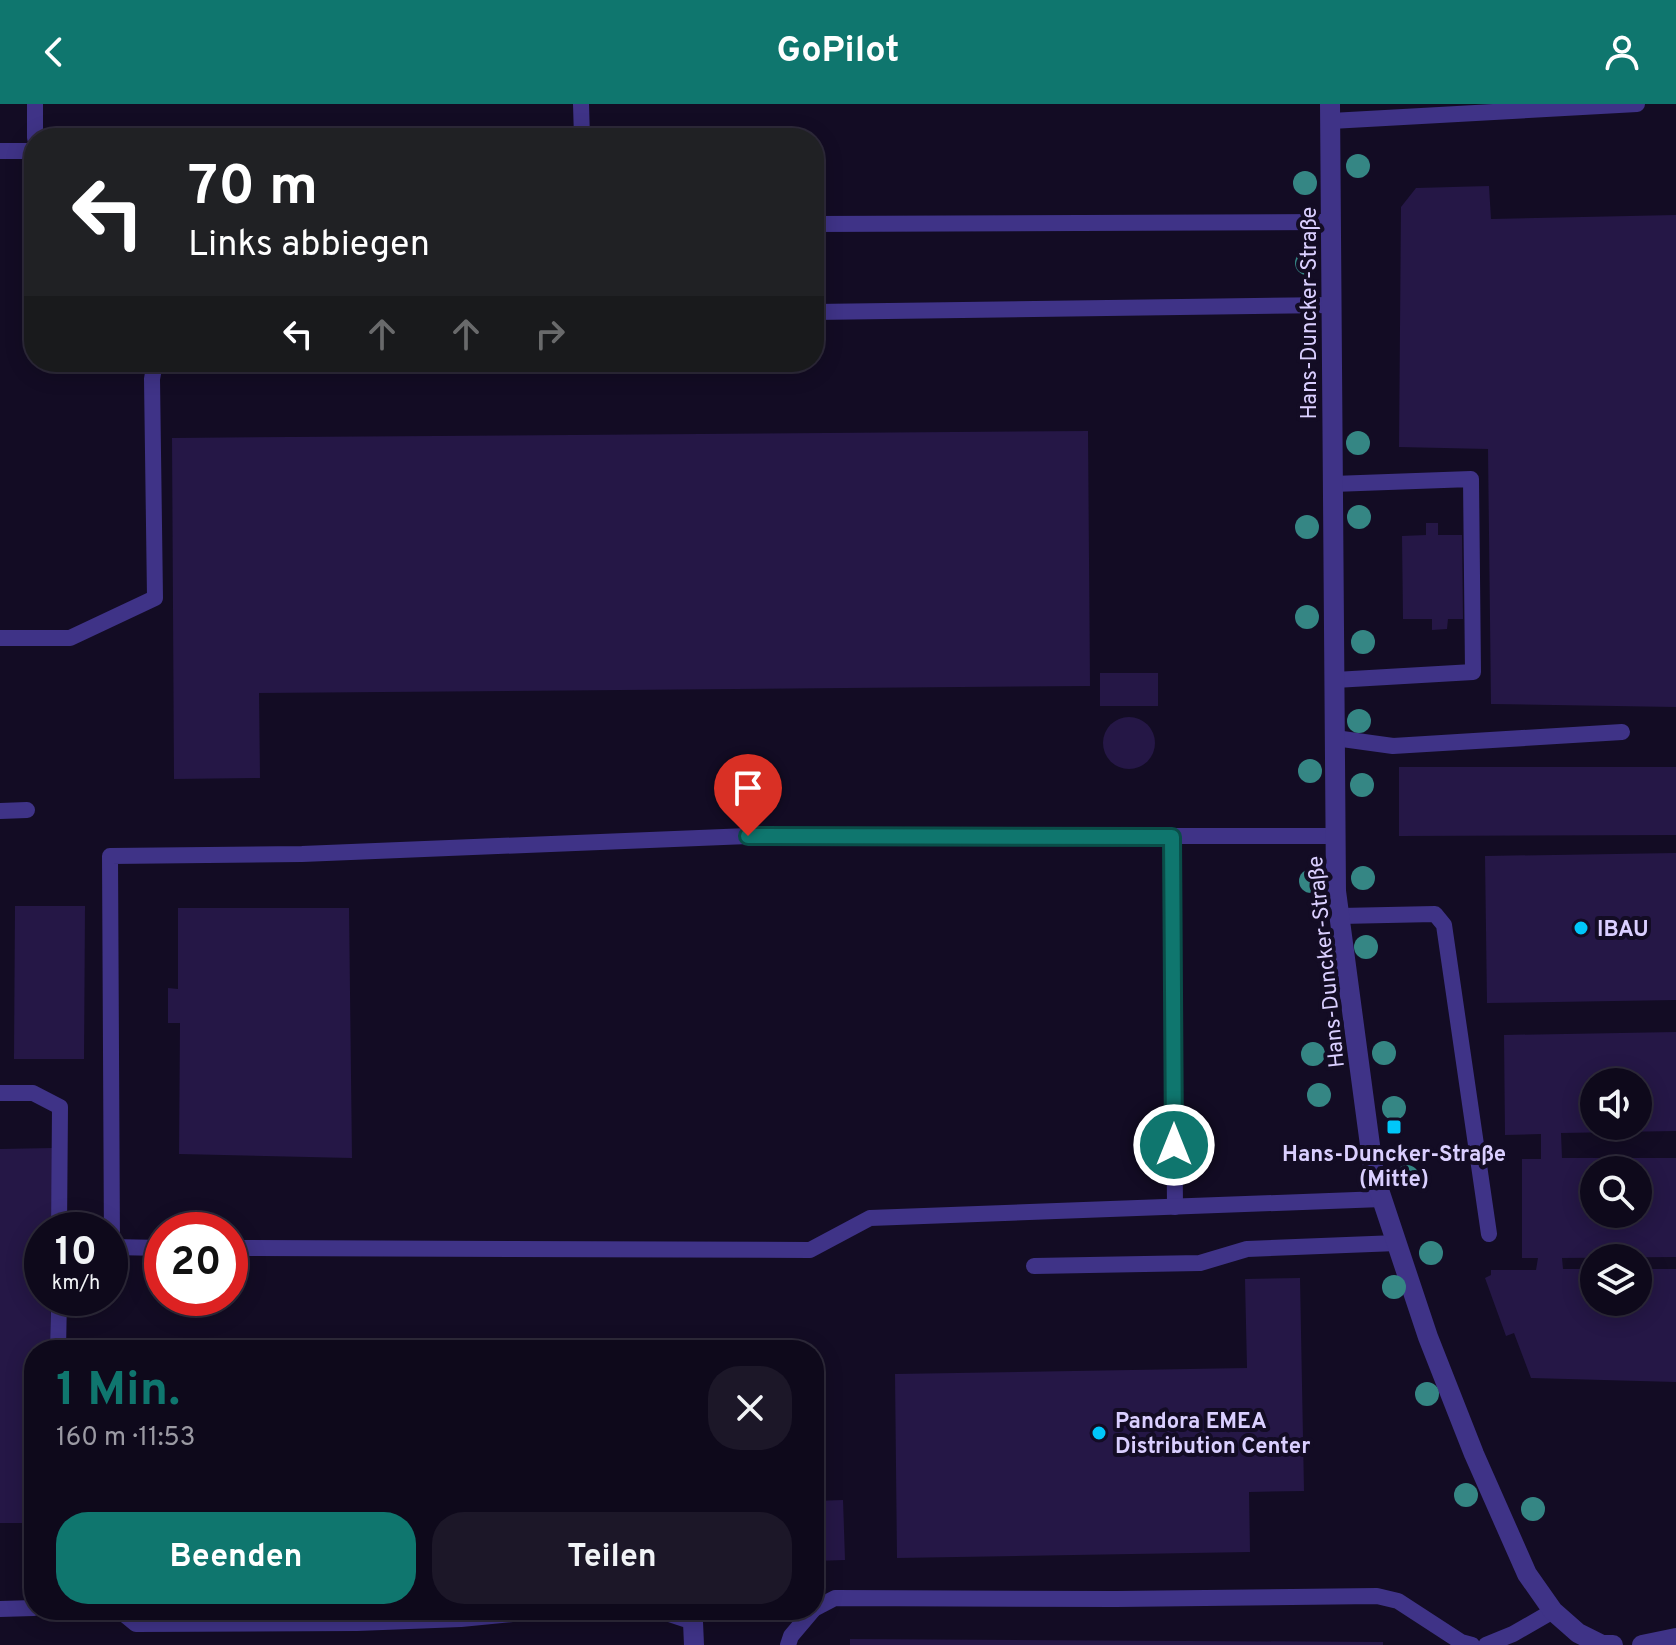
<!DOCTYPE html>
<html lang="de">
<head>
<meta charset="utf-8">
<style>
	body { margin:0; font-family:Overpass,sans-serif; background:#1c1728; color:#f1f3f6; height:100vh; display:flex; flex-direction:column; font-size:30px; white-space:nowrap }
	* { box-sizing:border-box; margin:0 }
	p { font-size:26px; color:#9b9aa3 }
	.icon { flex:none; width:44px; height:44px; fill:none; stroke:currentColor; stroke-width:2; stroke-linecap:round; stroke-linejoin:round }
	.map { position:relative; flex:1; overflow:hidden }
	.drawer { position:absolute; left:24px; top:1236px; width:800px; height:280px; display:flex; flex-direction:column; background:#0e091b; border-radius:32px; box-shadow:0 4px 20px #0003,0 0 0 2px #2e2a3a }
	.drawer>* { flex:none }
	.hud { position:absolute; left:24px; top:24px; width:800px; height:244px; border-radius:32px; box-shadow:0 4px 20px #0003,0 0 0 2px #2e2a3a; background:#202124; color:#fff; overflow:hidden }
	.buttons { position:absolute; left:1580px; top:964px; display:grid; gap:16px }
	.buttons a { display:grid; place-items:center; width:72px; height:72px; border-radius:50%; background:#0e091b; box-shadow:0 4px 20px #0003,0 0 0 2px #2e2a3a; font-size:40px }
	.speed { position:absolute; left:24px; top:1108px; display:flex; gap:16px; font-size:40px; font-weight:700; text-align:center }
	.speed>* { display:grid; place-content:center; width:104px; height:104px; border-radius:50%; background:#0e091b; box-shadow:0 4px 20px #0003,0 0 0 2px #2e2a3a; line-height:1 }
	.speed small { font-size:20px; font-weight:400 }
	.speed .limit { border:12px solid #d22; background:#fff; color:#111 }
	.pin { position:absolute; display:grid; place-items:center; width:68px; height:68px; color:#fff; margin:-82px -34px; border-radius:50% 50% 50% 0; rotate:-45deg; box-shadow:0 0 8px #0007 }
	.pin .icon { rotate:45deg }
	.me { position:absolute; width:88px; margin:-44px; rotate:0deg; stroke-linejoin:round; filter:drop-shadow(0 0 6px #0008) }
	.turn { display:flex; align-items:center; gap:28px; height:168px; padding:0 32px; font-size:36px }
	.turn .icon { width:104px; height:104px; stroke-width:2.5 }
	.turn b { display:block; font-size:56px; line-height:68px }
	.lanes { display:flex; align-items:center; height:76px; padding:0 32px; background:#0003; justify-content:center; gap:40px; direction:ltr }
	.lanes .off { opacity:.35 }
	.round { display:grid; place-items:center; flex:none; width:84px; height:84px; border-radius:32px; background:#1c1728 }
	.head { display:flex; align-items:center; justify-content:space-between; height:136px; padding:0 32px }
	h1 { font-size:48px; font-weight:700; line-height:60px; color:#0f766e }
	.button { display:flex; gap:16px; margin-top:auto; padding:16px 32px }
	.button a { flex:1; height:92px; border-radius:32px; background:#0f766e; color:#fff; font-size:32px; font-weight:700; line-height:92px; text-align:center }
	.button a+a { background:#1c1728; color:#f1f3f6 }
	header { display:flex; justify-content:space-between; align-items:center; height:104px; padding:0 32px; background:#0f766e; color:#fff; font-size:36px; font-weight:700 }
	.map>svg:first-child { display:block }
</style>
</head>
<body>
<header><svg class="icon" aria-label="back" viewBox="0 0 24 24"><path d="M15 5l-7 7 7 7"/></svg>GoPilot<svg class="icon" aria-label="person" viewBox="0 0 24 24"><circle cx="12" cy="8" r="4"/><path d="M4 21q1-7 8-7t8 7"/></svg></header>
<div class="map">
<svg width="1676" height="1541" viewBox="0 0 1676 1541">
	<rect width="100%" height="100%" fill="#130c24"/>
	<g fill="#251746" fill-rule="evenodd">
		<path d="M1489,82l2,33 185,-4v492l-185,-3 -3,-255 -89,-2 2,-240 15,-19z"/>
		<path d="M1088,327l2,255 -831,7 1,85 -86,1 -2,-341z"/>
		<path d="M1426,419h12v12h24l1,84h-15l-1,10 -15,1v-11h-29l-1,-83 24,-1z"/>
		<rect x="1100" y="569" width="58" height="33"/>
		<circle cx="1129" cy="639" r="26"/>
		<path d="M1399,663h277v68l-277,1z"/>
		<path d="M1676,749v147l-189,3 -2,-147z"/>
		<path d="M15,802h70l-1,153h-70z"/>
		<path d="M178,804h171l3,250 -173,-4 1,-131h-12v-35l10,1z"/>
		<path d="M1676,928v99l-115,2 1,25h114v99l-114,1 1,11h31v33h44v-33h38v113l-145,-4 -17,-45 -8,3 -21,-58 6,-3v-5h45l2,-12h-16v-99h19v-25l-36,1 -1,-100zM1594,978h44v44h-44zM1594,1066h44v44h-44z"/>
		<path d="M53,1044l-2,82h-9v68h8v52h-16v173h-34v-374z"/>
		<path d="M1300,1174l4,213 -55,1 1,60 -353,6 -2,-184 352,-6 -2,-89z"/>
		<path d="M739,1235l1,11h-72l-1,-7z"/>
		<path d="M843,1396l2,60 -31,1v-60z"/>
		<path d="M850,1535l533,3v3h-533z"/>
	</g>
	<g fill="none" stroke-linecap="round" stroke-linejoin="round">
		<g stroke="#3f3387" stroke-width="16">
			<path d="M581,0l1,34"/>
			<path d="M1331,17l306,-17"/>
			<path d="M35,34v-34"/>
			<path d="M0,47h34"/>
			<path d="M814,120l517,-2"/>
			<path d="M814,208l519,-7"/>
			<path d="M1333,380l138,-5 2,193 -138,8"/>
			<path d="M0,534h70l85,-40 -3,-219 3,-17"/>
			<path d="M1335,634l58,8 229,-14"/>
			<path d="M0,707l27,-1"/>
			<path d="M1172,733l3,370"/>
			<path d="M1340,812l95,-2 9,11 45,309"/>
			<path d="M0,989h33l27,14 -1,123"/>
			<path d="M162,1144l-50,-1 -2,-391 192,-2 446,-18h588"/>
			<path d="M230,1144l580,2 60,-32 512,-19"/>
			<path d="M1034,1162l166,-3 47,-14 150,-6"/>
			<path d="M58,1246l1,-52"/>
			<path d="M0,1505l34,-1"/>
			<path d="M814,1505l21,-11 281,1 261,-3 21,5 63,41 11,3"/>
			<path d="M119,1506l17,14 221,-1 104,-4 92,-9"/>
			<path d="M657,1506l36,12"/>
			<path d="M788,1541l3,-9 22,-26"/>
			<path d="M1486,1541l27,-11 40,-23"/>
		</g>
		<g stroke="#3f3387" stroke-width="20">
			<path d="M1330,0l6,787 38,284 54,162 46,117 53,120 26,37 25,22 24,12h11"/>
			<path d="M693,1518l1,23"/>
			<path d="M1642,1541l34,-7"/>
		</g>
	</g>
	<g fill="#358684">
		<circle cx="1358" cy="62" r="12"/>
		<circle cx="1305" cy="79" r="12"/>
		<circle cx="1307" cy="159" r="12"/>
		<circle cx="1358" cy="339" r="12"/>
		<circle cx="1359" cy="413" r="12"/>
		<circle cx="1307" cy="423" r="12"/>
		<circle cx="1307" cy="513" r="12"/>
		<circle cx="1363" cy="538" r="12"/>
		<circle cx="1359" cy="617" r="12"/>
		<circle cx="1310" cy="667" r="12"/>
		<circle cx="1362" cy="681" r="12"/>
		<circle cx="1363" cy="774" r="12"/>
		<circle cx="1311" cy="777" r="12"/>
		<circle cx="1366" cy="843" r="12"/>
		<circle cx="1384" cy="949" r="12"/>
		<circle cx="1313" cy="950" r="12"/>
		<circle cx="1319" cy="991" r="12"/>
		<circle cx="1394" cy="1004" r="12"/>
		<circle cx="1407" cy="1073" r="12"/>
		<circle cx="1431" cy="1149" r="12"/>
		<circle cx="1394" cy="1183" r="12"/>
		<circle cx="1427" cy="1290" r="12"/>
		<circle cx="1466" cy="1391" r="12"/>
		<circle cx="1533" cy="1405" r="12"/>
	</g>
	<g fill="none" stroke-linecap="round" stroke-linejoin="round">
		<g stroke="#0a4d48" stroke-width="20">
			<path id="route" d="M748,732l424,1 2,308"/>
		</g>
		<use href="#route" stroke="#0f766e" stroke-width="14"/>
	</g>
	<g fill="#00c7fa" stroke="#130c24" stroke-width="3">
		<circle cx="1581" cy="824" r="8"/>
		<rect x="1386" y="1015" width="16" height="16" rx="4"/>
		<circle cx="1099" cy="1329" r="8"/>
	</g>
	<g text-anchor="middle" stroke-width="8" stroke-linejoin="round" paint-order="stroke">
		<g font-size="22" fill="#dacfff" stroke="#130c24">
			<text transform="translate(1308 209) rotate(-90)" y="8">Hans-Duncker-Straße</text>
			<text transform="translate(1325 858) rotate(-96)" y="8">Hans-Duncker-Straße</text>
		</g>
		<g font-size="22" font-weight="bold" fill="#dacfff" stroke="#130c24" text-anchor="start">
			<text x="1597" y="832">IBAU</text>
			<text x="1394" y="1057" text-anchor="middle">Hans-Duncker-Straße<tspan x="1394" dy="25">(Mitte)</tspan></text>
			<text x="1115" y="1324">Pandora EMEA<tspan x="1115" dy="25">Distribution Center</tspan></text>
		</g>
	</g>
</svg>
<div class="buttons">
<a><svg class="icon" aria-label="sound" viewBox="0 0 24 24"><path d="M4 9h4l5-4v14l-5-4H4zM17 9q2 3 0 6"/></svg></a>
<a><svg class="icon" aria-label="search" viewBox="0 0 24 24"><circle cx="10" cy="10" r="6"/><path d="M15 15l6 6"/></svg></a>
<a><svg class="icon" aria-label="layers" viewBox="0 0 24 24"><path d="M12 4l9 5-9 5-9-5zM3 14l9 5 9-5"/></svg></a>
</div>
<div class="speed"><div>10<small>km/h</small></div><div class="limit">20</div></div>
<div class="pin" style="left:748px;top:732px;background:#d93025"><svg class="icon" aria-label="arrive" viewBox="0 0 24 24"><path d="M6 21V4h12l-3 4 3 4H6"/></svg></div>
<svg class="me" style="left:1174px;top:1041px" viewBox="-20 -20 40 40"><circle r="17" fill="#0f766e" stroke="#fff" stroke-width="3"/><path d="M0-11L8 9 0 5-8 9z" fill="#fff"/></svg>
<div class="hud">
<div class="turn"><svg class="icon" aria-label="left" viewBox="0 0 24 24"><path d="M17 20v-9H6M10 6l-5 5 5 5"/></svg><div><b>70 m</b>Links abbiegen</div></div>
<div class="lanes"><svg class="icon" aria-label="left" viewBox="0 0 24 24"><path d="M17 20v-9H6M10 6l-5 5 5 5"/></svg><svg class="icon off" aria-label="ahead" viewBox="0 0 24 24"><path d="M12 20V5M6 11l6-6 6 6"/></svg><svg class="icon off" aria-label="ahead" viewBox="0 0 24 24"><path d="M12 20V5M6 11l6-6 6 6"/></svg><svg class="icon off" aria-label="right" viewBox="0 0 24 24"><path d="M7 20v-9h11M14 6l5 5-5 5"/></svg></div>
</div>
<section class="drawer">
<div class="head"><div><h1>1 Min.</h1><p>160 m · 11:53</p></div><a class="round"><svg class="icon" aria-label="close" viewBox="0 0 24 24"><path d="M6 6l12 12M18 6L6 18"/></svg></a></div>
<div class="button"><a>Beenden</a><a>Teilen</a></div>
</section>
</div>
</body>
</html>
